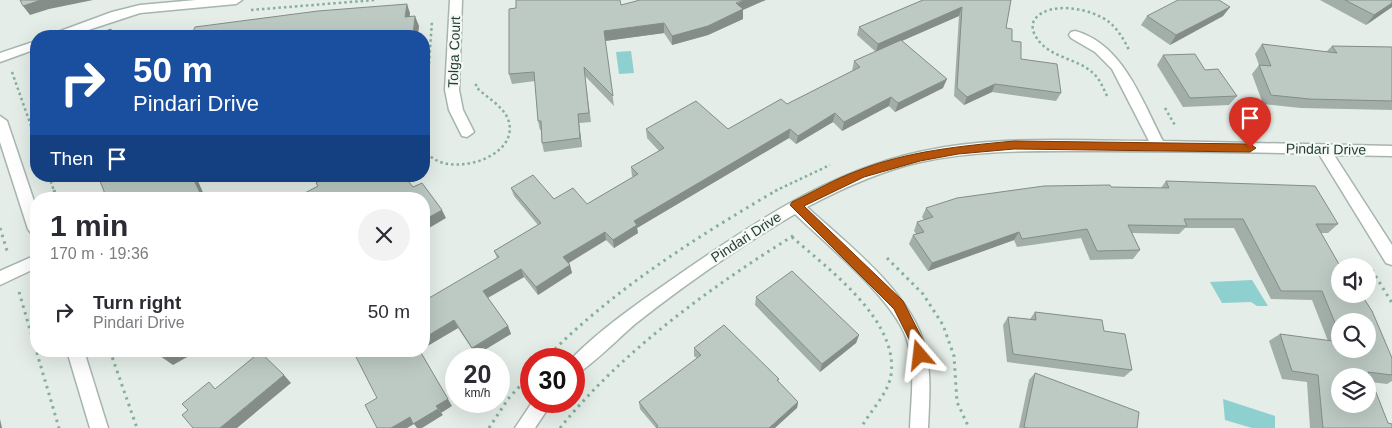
<!DOCTYPE html>
<html lang="en">
<head>
<meta charset="utf-8">
<style>
	body { margin:0; font-family:Helvetica,sans-serif; background:#f2f2f3; color:#2b2b33; height:100vh; display:flex; flex-direction:column; font-size:19px; white-space:nowrap }
	* { box-sizing:border-box; margin:0 }
	p { font-size:16px; color:#7c7c81 }
	.icon { flex:none; width:28px; height:28px; fill:none; stroke:currentColor; stroke-width:2; stroke-linecap:round; stroke-linejoin:round }
	.map { position:relative; flex:1; overflow:hidden }
	.sheet { position:absolute; left:30px; top:192px; width:400px; height:165px; display:flex; flex-direction:column; background:#fff; border-radius:20px; box-shadow:0 5px 20px #0002 }
	.sheet>* { flex:none }
	.top-card { position:absolute; left:30px; top:30px; width:400px; height:152px; border-radius:20px; box-shadow:0 5px 20px #0002; background:#1a4fa0; color:#fff; overflow:hidden }
	.buttons { position:absolute; left:1331px; top:258px; display:grid; gap:10px }
	.buttons a { display:grid; place-items:center; width:45px; height:45px; border-radius:50%; background:#fff; box-shadow:0 5px 20px #0002; font-size:25px }
	.speed { position:absolute; left:445px; top:348px; display:flex; gap:10px; font-size:25px; font-weight:700; text-align:center }
	.speed>* { display:grid; place-content:center; width:65px; height:65px; border-radius:50%; background:#fff; box-shadow:0 5px 20px #0002; line-height:1 }
	.speed small { font-size:12px; font-weight:400 }
	.speed .limit { border:8px solid #d22; background:#fff; color:#111 }
	.pin { position:absolute; display:grid; place-items:center; width:42px; height:42px; color:#fff; margin:-51px -21px; border-radius:50% 50% 50% 0; rotate:-45deg; box-shadow:0 0 5px #0007 }
	.pin .icon { rotate:45deg }
	.me { position:absolute; width:55px; margin:-28px; rotate:343deg; stroke-linejoin:round; filter:drop-shadow(0 0 4px #0008) }
	.turn { display:flex; align-items:center; gap:18px; height:105px; padding:0 20px; font-size:22px }
	.turn .icon { width:65px; height:65px; stroke-width:2.5 }
	.turn b { display:block; font-size:35px; line-height:42px }
	.then { display:flex; align-items:center; height:48px; padding:0 20px; background:#0003; gap:10px; font-size:19px }
	.round { display:grid; place-items:center; flex:none; width:52px; height:52px; border-radius:26px; background:#f2f2f3 }
	.summary { display:flex; align-items:center; justify-content:space-between; height:85px; padding:0 20px }
	h1 { font-size:30px; font-weight:600; line-height:38px }
	ul { padding:0; list-style:none }
	li { display:flex; align-items:center; gap:15px; height:70px; padding:0 20px }
	li div { flex:1 }
	li b { display:block; font-size:19px }
	li em { font-style:normal }
	.map>svg:first-child { display:block }
</style>
</head>
<body>
<div class="map">
<svg width="1392" height="428" viewBox="0 0 1392 428">
	<rect width="100%" height="100%" fill="#e4ede7"/>
	<g fill="#8ecfcf">
		<path d="M631,51l3,22 -15,1 -3,-22z"/>
		<path d="M1252,280l16,26h-11l-6,-4 -29,1 -12,-21z"/>
		<path d="M1223,399l52,17v12h-23l-27,-8z"/>
	</g>
	<g fill="none" stroke-linecap="round" stroke-linejoin="round">
		<g stroke="#a7b5ad" stroke-width="3">
			<g id="street">
				<path d="M196,0h46l-6,4 -96,9 -70,23h-17l2,-3 57,-21 28,-7z"/>
				<path d="M450,0h12l-3,90 4,20 11,22 -7,5 -5,-1 -13,-26 -4,-20z"/>
				<path d="M1075,31c48,13 67,70 88,110l229,5v10l-58,-1 58,90v20l-6,-2 -67,-109c-72,-2 -145,-3 -217,-3 -61,0 -122,-2 -182,11 -40,9 -77,26 -113,45 42,39 111,90 120,149 4,23 2,48 1,72h-18c1,-29 6,-60 -3,-88 -12,-40 -81,-96 -112,-126 -55,32 -109,70 -160,110 -13,11 -49,47 -61,51v-16h-3c35,-35 76,-62 116,-90 73,-50 145,-98 232,-117 75,-17 154,-11 230,-11l-37,-72 -17,-17 -24,-14 -2,-3 2,-3z"/>
				<path d="M36,41v8l-36,13v-9z"/>
				<path d="M0,116l7,5 29,86v28l-5,-2 -3,-4 -28,-87z"/>
				<path d="M36,255v13l-36,17v-14z"/>
				<path d="M67,351h17l24,77h-18z"/>
				<path d="M533,401h20l-18,27h-20z"/>
			</g>
		</g>
		<g stroke="#85af9c" stroke-width="2.5" stroke-dasharray="2.5 3" stroke-linecap="butt">
			<path d="M251,10l124,-10"/>
			<path d="M12,72l24,68"/>
			<path d="M1107,96c-4,-8 -7,-17 -14,-23 -17,-16 -48,-15 -59,-40 -2,-5 -2,-10 1,-14 15,-19 58,-10 74,3 9,7 15,18 20,28"/>
			<path d="M1165,108l11,19"/>
			<path d="M424,135l8,-114"/>
			<path d="M424,148c3,3 6,9 10,11 25,16 87,-4 74,-40 -5,-13 -22,-22 -32,-32v-6"/>
			<path d="M49,176l5,15"/>
			<path d="M775,191l55,-26"/>
		</g>
		<g stroke="#85af9c" stroke-width="3" stroke-dasharray="2.5 4.5" stroke-linecap="butt">
			<path d="M54,190l3,9"/>
			<path d="M0,228l8,26"/>
			<path d="M792,237c36,32 107,83 99,138 -3,19 -21,36 -30,53"/>
			<path d="M887,258l36,36 20,31 11,31 3,46 12,26"/>
			<path d="M1372,270l20,33"/>
			<path d="M19,292l40,136"/>
			<path d="M110,351l27,77"/>
			<path d="M545,359c66,-68 150,-121 232,-169"/>
			<path d="M489,428l19,-29 23,-25"/>
			<path d="M560,428c62,-77 152,-142 236,-194"/>
		</g>
		<use href="#street" fill="#fff" fill-rule="evenodd"/>
	</g>
	<g fill="#a2aea8" fill-rule="evenodd">
		<path d="M923,0h88l-5,28 15,31 40,34 -5,8 -64,-9 -28,13 -10,-9 5,-80 -57,25 41,47 -48,24 -6,-6 -47,25 -9,-9 -37,22 -7,-6 -152,90 1,5 -24,15 -8,-8 -37,23 3,10 -34,22 -14,-18 -36,21 20,28 3,8 -35,21 -18,-27 -34,20 73,-90 -3,-7 44,-26 -24,-29 -3,-8 43,11 33,5 46,-27 -1,-1 -1,-9 28,-16 -12,-13 -1,-9h82l59,-25 65,-33 2,-10 22,-9 -19,-17 2,-8z"/>
		<path d="M1320,0h72v7l-26,18z"/>
		<path d="M621,5l122,5v9l-35,16 -36,10 -8,-12 -59,8 9,65 -29,-30 6,46 -12,1 3,24 -38,5 -2,-9 -1,-13h-1l-2,-9 -3,-40 -23,3 -3,-10z"/>
		<path d="M1230,7l-7,9 -53,29 -29,-20 6,-9z"/>
		<path d="M1262,44l64,8 6,-6 60,1v63l-91,-2 -38,-4 -11,-30 7,-9 -4,-11z"/>
		<path d="M1163,55l42,15 32,26 -8,9 -46,2 -26,-42z"/>
		<path d="M1166,181l172,43 -10,9h-7l71,125v23l-5,3 -16,-2 17,41 4,5h-82l-3,-46 -25,-3 -13,-38 11,-7 48,7 -16,-41 -41,-1 -37,-71h-49l-6,6 -47,-1 8,17 -7,9 -43,1 -9,-22 -64,9 -3,-7 -86,31 -19,-27 4,-9 3,-1 -2,-3 3,-9 7,-2 -2,-3 4,-9 185,-21 50,1zM1340,321l28,28h-28z"/>
		<path d="M756,297l103,38 -3,8 -36,29 -65,-67z"/>
		<path d="M1035,312l69,19 28,39 -8,7 -117,-15 -4,-37 5,-8 22,2z"/>
		<path d="M694,348l85,31 -1,2 20,21 -1,6 -141,20 -16,-19 -1,-7 58,-44 -3,-2z"/>
		<path d="M1035,373l102,55h-118l10,-48z"/>
	</g>
	<g fill="#848d88">
		<path d="M41,0h52l-44,9 -19,6 -7,-9z"/>
		<path d="M744,0h22l-23,10v9l-35,16 -36,10v-9z"/>
		<path d="M1392,3v4l-26,18 8,-10z"/>
		<path d="M407,4l3,9 -1,13 -4,-9z"/>
		<path d="M962,7l-3,9 -83,36 2,-8z"/>
		<path d="M1230,7l-7,9 -53,29 6,-10z"/>
		<path d="M415,16l4,10 -1,10h-5z"/>
		<path d="M664,23v10l-59,8 -1,-10z"/>
		<path d="M947,79l-4,9 -48,24 3,-9z"/>
		<path d="M995,84l-3,8 -28,13 3,-8z"/>
		<path d="M891,97l-2,9 -47,25 2,-9z"/>
		<path d="M835,113l-2,9 -37,22 2,-8z"/>
		<path d="M578,114l1,9 3,24 -2,-9z"/>
		<path d="M790,129l-1,9 -152,90 1,5 -24,15 -1,-8 21,-19z"/>
		<path d="M192,176h10l-5,3 9,20h-3z"/>
		<path d="M442,210l4,8 -22,13v-11z"/>
		<path d="M605,232l1,8 -41,25 -2,-8z"/>
		<path d="M1019,232l-5,8 -86,31 4,-8z"/>
		<path d="M570,265l2,8 -34,22 -2,-8z"/>
		<path d="M521,269l3,8 -37,21 -4,-7z"/>
		<path d="M454,320l4,8 -34,20v-10z"/>
		<path d="M508,326l3,8 -35,21 -4,-7z"/>
		<path d="M859,335l-3,8 -36,29 2,-8z"/>
		<path d="M175,351h23l-25,14 -10,-7z"/>
		<path d="M420,351l32,55 -11,7 -5,-7z"/>
		<path d="M284,375l7,8 -54,45h-17z"/>
		<path d="M798,402l-1,6 -22,20h-6z"/>
		<path d="M438,409l5,6 -21,13h-5l-3,-4 -7,4h-16l19,-11z"/>
		<path d="M0,419l2,9h-2z"/>
	</g>
	<g fill="#bccac3" stroke="#848d88" fill-rule="evenodd">
		<path d="M20,0h21l-18,6z"/>
		<path d="M516,0h104l1,5 19,-5h104l-8,3 7,6 -35,17 -36,10 -8,-13 -60,8 9,65 -29,-29 5,46 -11,1 2,24 -38,5 -1,-22h-3l-4,-49 -25,2v-65l7,-1z"/>
		<path d="M923,0h88l-5,28 6,1v12l9,1v17l36,5 4,29 -66,-9 -28,13 -10,-9 5,-81 -84,37 -19,-17z"/>
		<path d="M1178,0h41l11,7 -54,28 -29,-19z"/>
		<path d="M1345,0h47v3l-18,12z"/>
		<path d="M407,4l-2,13 10,-1 -2,20h-222l4,-9 123,-16z"/>
		<path d="M111,29l3,7h-23z"/>
		<path d="M901,40l46,39 -49,24 -7,-6 -47,25 -9,-9 -37,23 -8,-7 -156,92 3,4 -24,15 -8,-8 -42,25 7,8 -34,22 -15,-18 -38,22 25,35 -36,22 -18,-28 -30,18v-37l75,-44 -5,-6 47,-28 -30,-35 22,-13 21,24 19,-11 14,16 51,-30 -7,-7 33,-19 -18,-19 50,-28 32,28 53,-30 6,5 73,-37 -6,-6z"/>
		<path d="M1262,44l75,9 -5,-7 60,1v54l-83,-2 -38,-4 -12,-30 12,1z"/>
		<path d="M1195,54l10,16 13,-1 19,27 -47,2 -27,-43z"/>
		<path d="M98,176h94l11,23h-96z"/>
		<path d="M328,176h76l9,11 9,-4 20,27 -18,10v-21h-118l-3,-5 15,-8 -2,-3z"/>
		<path d="M1166,181l149,5 23,38h-22l24,42v28h21l11,17 20,47v17l-24,-3 20,51 4,1v4h-69l-5,-53 -26,-4 -12,-37 60,8v7h28v-28h-28v14l-18,-44h-41l-38,-72h-59l3,7 -59,-1 12,25 -43,1 -10,-22 -65,10 -3,-7 -87,31 -19,-28 11,-3 -7,-10 16,-5 -7,-9 31,-10 87,-12 66,-1 1,2 58,1zM1340,376h28v28h-28z"/>
		<path d="M792,271l67,64 -37,29 -66,-67z"/>
		<path d="M1035,312l67,8 2,11 21,3 7,36 -119,-16 -5,-37 28,3z"/>
		<path d="M724,325l55,54 -2,1 21,22 -29,26h-113l2,-2 -19,-24 62,-47 -7,-7z"/>
		<path d="M161,351h14l-12,7z"/>
		<path d="M353,351h67l28,48 -12,7 2,3 -25,15 -3,-7 -19,11h-14l-12,-23 12,-7z"/>
		<path d="M260,352l24,23 -64,53h-27l-11,-13 6,-5 -6,-6 27,-22 6,7z"/>
		<path d="M1035,373l104,39 -2,16h-110l-3,-1z"/>
	</g>
	<path fill="#b45309" stroke="#753606" d="M1014,141l236,3 6,4 -6,4 -236,-3 -56,5 -38,7 -56,16 -60,29 99,95 22,43 -1,15h-9l-3,-14 -18,-36 -104,-104 2,-3c21,-10 43,-23 65,-31 50,-20 104,-25 157,-30z"/>
	<g text-anchor="middle" stroke-width="4.5" stroke-linejoin="round" paint-order="stroke">
		<g font-size="14" fill="#243e33" stroke="#f4f9f6">
			<text transform="translate(454 52) rotate(-88)" y="5">Tolga Court</text>
			<text transform="translate(1326 149) rotate(1)" y="5">Pindari Drive</text>
			<text transform="translate(746 237) rotate(-33)" y="5">Pindari Drive</text>
		</g>
	</g>
</svg>
<div class="buttons">
<a><svg class="icon" aria-label="sound" viewBox="0 0 24 24"><path d="M4 9h4l5-4v14l-5-4H4zM17 9q2 3 0 6"/></svg></a>
<a><svg class="icon" aria-label="search" viewBox="0 0 24 24"><circle cx="10" cy="10" r="6"/><path d="M15 15l6 6"/></svg></a>
<a><svg class="icon" aria-label="layers" viewBox="0 0 24 24"><path d="M12 4l9 5-9 5-9-5zM3 14l9 5 9-5"/></svg></a>
</div>
<div class="speed"><div>20<small>km/h</small></div><div class="limit">30</div></div>
<div class="pin" style="left:1250px;top:148px;background:#d93025"><svg class="icon" aria-label="arrive" viewBox="0 0 24 24"><path d="M6 21V4h12l-3 4 3 4H6"/></svg></div>
<svg class="me" style="left:920px;top:355px" viewBox="-20 -20 40 40"><path d="M0-17L14 15 0 8-14 15z" fill="#b45309" stroke="#fff" stroke-width="4"/></svg>
<div class="top-card">
<div class="turn"><svg class="icon" aria-label="right" viewBox="0 0 24 24"><path d="M7 20v-9h11M14 6l5 5-5 5"/></svg><div><b>50 m</b>Pindari Drive</div></div>
<div class="then">Then<svg class="icon" aria-label="arrive" viewBox="0 0 24 24"><path d="M6 21V4h12l-3 4 3 4H6"/></svg></div>
</div>
<section class="sheet">
<div class="summary"><div><h1>1 min</h1><p>170 m · 19:36</p></div><a class="round"><svg class="icon" aria-label="close" viewBox="0 0 24 24"><path d="M6 6l12 12M18 6L6 18"/></svg></a></div>
<ul>
<li><svg class="icon" aria-label="right" viewBox="0 0 24 24"><path d="M7 20v-9h11M14 6l5 5-5 5"/></svg><div><b>Turn right</b><p>Pindari Drive</p></div><em>50 m</em></li>
</ul>
</section>
</div>
</body>
</html>
